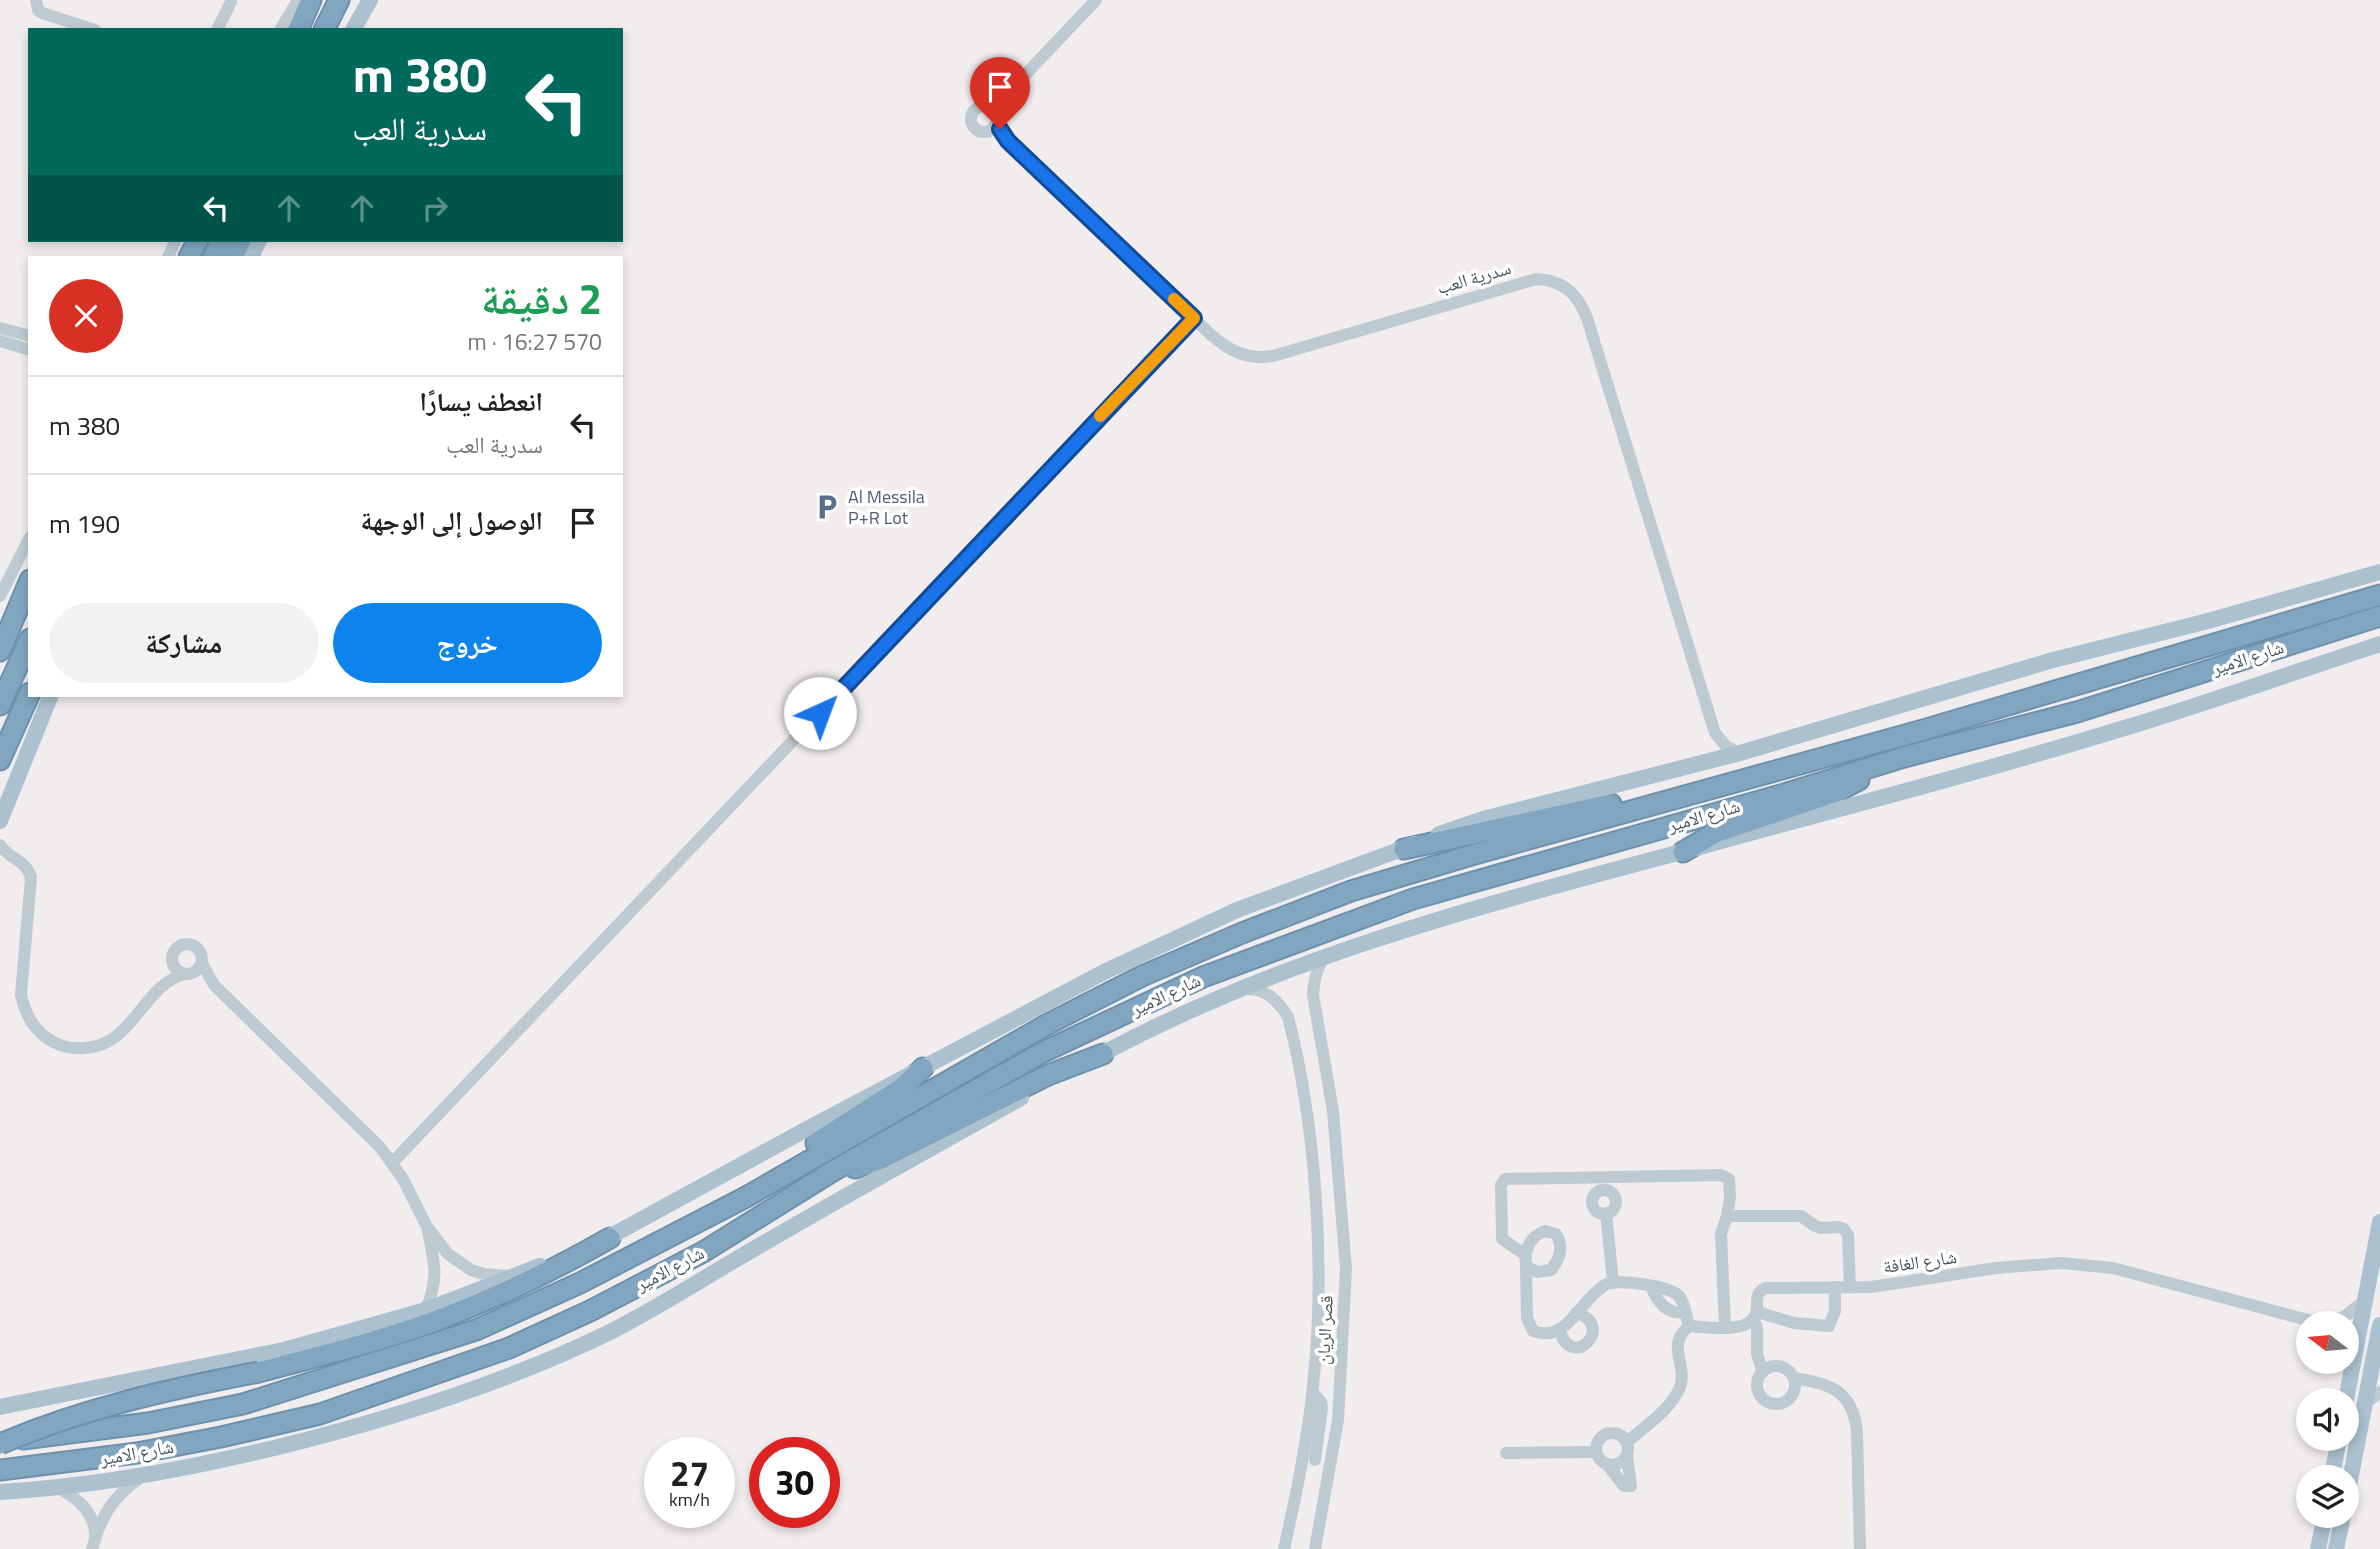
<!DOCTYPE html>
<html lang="ar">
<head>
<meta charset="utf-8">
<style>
	body { margin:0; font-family:"Titillium Web","Noto Naskh Arabic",sans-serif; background:#f2f2f2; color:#202124; direction:rtl; height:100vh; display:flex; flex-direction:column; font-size:26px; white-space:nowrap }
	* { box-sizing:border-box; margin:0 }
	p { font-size:23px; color:#757577 }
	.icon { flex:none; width:38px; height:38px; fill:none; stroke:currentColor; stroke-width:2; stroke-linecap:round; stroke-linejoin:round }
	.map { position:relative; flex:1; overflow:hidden; direction:ltr }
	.details { position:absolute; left:28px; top:256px; width:595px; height:441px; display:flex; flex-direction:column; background:#fff; border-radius:0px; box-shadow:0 4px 10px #0003; direction:rtl }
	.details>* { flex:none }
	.banner { position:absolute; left:28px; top:28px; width:595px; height:214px; border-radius:0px; box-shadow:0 4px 10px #0003; direction:rtl; background:#00695c; color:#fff; overflow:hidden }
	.needle { width:46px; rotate:286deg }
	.tools { position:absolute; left:2296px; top:1311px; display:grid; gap:14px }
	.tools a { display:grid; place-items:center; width:63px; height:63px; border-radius:50%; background:#fff; box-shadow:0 4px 10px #0003; font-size:35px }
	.speed { position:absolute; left:644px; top:1437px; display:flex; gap:14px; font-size:35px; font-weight:700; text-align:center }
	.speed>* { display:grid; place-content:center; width:91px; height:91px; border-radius:50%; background:#fff; box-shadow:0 4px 10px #0003; line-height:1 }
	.speed small { font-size:18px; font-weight:400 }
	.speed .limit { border:10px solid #d22; background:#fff; color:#111 }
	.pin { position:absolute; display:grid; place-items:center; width:60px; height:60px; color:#fff; margin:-72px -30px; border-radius:50% 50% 50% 0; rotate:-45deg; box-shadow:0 0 7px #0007 }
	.pin .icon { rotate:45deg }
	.me { position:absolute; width:77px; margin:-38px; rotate:43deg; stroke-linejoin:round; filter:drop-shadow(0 0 5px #0008) }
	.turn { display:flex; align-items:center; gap:24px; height:147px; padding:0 21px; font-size:32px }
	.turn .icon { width:91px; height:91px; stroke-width:2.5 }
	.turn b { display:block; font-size:49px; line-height:60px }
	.lanes { display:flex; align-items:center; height:66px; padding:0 21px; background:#0003; justify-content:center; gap:35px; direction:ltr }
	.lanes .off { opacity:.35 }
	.round { display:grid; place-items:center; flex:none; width:74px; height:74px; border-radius:37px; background:#f2f2f2 }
	.head { display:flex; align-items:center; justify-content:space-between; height:119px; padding:0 21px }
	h1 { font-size:42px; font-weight:700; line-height:52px; color:#1e9e55 }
	.cta { display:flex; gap:14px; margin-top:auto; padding:14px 21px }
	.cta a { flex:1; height:80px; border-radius:42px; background:#0c84ec; color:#fff; font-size:28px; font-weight:700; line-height:80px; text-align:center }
	.cta a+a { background:#f2f2f2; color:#202124 }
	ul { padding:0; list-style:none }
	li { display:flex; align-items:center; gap:21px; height:98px; padding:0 21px; border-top:2px solid #e0e0e0 }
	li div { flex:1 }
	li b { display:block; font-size:26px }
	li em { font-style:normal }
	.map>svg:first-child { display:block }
</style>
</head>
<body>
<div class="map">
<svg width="2380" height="1549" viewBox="0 0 2380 1549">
	<rect width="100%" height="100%" fill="#f1edee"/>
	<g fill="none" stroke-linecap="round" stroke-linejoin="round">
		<g stroke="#6d91ac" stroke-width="23">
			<g id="highway">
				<path d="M298,30l13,-30"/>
				<path d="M324,30l15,-30"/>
				<path d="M189,257l9,-17"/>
				<path d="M213,257l8,-17"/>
				<path d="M233,257l8,-17"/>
				<path d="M0,651l30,-71"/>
				<path d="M0,705l30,-66"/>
				<path d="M0,760l30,-67"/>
				<path d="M1404,849l207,-45"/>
				<path d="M1683,852l32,-19 121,-41 23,-12"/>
				<path d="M816,1143l87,-56 20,-19"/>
				<path d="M855,1168l24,-8 169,-85 55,-21"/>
				<path d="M259,1372c59,-16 119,-30 176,-51 61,-23 119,-51 175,-83"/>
				<path d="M23,1439l125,-16 95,-19 233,-74 104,-47 166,-86 300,-172 96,-49 100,-43 109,-42 124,-37 448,-124 457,-135"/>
				<path d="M0,1470l137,-17 84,-16 99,-23 189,-66 81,-37 113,-59 130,-81 210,-119 160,-75 210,-78 371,-105 120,-37 173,-45 303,-96"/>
			</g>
		</g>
		<g stroke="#bdcad1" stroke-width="12">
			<path d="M36,0l2,10 4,3 53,17"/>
			<path d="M217,30l14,-28"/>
			<path d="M280,30l18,-30"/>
			<path d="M986,106l20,-11 90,-95"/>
			<circle cx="984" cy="119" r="13"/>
			<path d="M996,122l12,19 202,193c19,17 37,26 63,22l263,-77c27,1 41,14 51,39l128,415 11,13 14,7"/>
			<path d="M168,257l8,-17"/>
			<path d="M0,328l30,8"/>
			<path d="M0,341l30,9"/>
			<path d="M0,596l30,-59"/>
			<path d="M0,845c9,14 26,15 31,32l-10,118c5,21 13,36 32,47 10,5 20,7 31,6 49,-1 59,-64 101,-74"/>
			<circle cx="187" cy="959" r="15"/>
			<path d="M202,963l12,22 166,162 23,32 24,48 21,27 23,16 13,4 25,2"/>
			<path d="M1246,989c20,-1 32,12 42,28 28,107 37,250 26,359 -5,58 -17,116 -30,173"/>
			<path d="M392,1163l802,-845"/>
			<circle cx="1604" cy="1202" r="12"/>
			<path d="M1606,1213l7,69"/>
			<path d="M1545,1231l11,3c8,14 4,24 -5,36l-14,2 -11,-6c-2,-16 3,-29 19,-35z"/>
			<path d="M1524,1254l-22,-15 -1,-54 4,-6 216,-4 8,4 1,19 -3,18"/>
			<path d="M1526,1266l1,52 6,13c35,13 46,-31 72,-46 12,-7 63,1 73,10 7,7 8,22 11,31"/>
			<path d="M1651,1286c6,16 16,29 34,26"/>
			<path d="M426,1310c13,-35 9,-43 2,-79"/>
			<path d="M1757,1312l37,11 35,3 6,-15v-24"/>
			<path d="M1754,1320l3,9v25l6,18"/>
			<path d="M2319,1323l25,-6 20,-16"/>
			<path d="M1725,1328l-4,-94 6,-18h74l14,10 6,2 17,-1 6,2 4,6 2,52"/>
			<path d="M1560,1331c12,41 57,-6 16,-18"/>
			<circle cx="1776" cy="1385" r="19"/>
			<path d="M1794,1378c36,6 59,12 63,54l3,117"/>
			<path d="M1313,1393l8,9 1,6 -7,52"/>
			<path d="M2366,1403l14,-11"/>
			<circle cx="1612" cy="1449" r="16"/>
			<path d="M1627,1442c17,-15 45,-33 53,-55 8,-23 -15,-41 9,-61 19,1 67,10 68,-18 0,-10 -1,-15 8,-20l106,-1 125,-19 65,-5 52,5 206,55"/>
			<path d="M1506,1453l90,-1"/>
			<path d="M1607,1464l17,22h7l-4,-30"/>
			<path d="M58,1488c19,10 36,23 37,46"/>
			<path d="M92,1549c9,-32 20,-52 48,-71"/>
			<path d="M1315,1549l23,-129 8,-151 -13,-158 -20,-116c1,-14 3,-25 11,-38"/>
		</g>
		<g stroke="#abc1cf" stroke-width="16">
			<path d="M353,30l17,-30"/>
			<path d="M251,257l8,-17"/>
			<path d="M0,821l51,-126"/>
			<path d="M1439,834l44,-15 257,-66 313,-93 155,-39 172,-49"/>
			<path d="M1093,1059c205,-113 438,-165 661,-227 123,-33 246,-66 367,-103 87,-26 173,-57 259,-85"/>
			<path d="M600,1242l205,-112 299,-158 133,-62 178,-66"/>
			<path d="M2346,1400l34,-178"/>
			<path d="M0,1407l284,-57 142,-40 114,-44"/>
			<path d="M2332,1477l7,-39"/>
			<path d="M0,1492c104,-6 205,-26 306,-52 104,-27 208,-61 304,-108 51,-26 100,-58 149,-86 87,-51 174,-99 262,-148"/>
			<path d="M2347,1496l33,-171"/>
			<path d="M2318,1549l7,-33"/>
			<path d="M2336,1549l7,-33"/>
		</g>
		<use href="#highway" stroke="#82a6c0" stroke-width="19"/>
		<g stroke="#6d91ac" stroke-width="23" stroke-linecap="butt">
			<path id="highway-bridge" d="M0,1444c84,-36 170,-55 259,-72"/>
		</g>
		<use href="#highway-bridge" stroke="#82a6c0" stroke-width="19"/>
	</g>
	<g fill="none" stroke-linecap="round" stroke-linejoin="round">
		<g stroke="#114b97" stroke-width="18">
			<path id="route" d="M820,713l374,-395 -186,-177 -8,-12"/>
		</g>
		<use href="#route" stroke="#1a73e8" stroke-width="12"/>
		<path stroke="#f59e0b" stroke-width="12" d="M1100,416l94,-98 -20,-19"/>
	</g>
	<defs>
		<g id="parking-bare" transform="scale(2.1)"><path d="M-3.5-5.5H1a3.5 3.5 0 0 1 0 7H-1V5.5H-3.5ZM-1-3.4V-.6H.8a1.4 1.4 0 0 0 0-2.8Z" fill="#5c6f8a" stroke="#fff" stroke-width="2.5" paint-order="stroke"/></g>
	</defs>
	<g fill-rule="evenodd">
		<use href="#parking-bare" x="827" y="507"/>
	</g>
	<g text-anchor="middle" stroke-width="7" stroke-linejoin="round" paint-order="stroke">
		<g font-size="18" fill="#45545c" stroke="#fff">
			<text transform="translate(1474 278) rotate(-16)" y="6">سدرية العب</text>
			<text transform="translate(2248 658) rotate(-18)" y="6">شارع الامير</text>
			<text transform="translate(1704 816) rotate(-16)" y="6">شارع الامير</text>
			<text transform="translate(1166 995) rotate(-25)" y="6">شارع الامير</text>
			<text transform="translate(1920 1262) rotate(-8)" y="6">شارع الغافة</text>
			<text transform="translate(670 1269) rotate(-28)" y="6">شارع الامير</text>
			<text transform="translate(1325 1330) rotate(-87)" y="6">قصر الريان</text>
			<text transform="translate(137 1453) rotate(-10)" y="6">شارع الامير</text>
		</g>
		<g font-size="18" fill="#4e5e75" stroke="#fff" text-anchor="start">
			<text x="848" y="503">Al Messila<tspan x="848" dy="21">P+R Lot</tspan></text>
		</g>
	</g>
</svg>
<div class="tools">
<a><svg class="needle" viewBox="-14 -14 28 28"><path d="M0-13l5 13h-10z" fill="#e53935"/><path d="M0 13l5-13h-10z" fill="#757577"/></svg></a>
<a><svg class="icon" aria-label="sound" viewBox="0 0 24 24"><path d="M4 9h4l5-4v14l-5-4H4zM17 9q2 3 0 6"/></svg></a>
<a><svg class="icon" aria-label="layers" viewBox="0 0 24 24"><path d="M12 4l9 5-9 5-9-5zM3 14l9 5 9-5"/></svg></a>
</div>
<div class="speed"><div>27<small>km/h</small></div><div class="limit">30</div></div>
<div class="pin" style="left:1000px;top:129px;background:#d93025"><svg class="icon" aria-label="arrive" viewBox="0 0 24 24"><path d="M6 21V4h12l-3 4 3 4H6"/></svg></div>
<svg class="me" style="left:820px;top:713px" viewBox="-20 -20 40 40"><circle r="19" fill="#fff"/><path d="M0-13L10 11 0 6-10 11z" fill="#1a73e8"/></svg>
<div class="banner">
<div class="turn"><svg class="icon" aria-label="left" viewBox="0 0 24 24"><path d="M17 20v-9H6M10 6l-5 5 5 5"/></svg><div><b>380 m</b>سدرية العب</div></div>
<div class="lanes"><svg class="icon" aria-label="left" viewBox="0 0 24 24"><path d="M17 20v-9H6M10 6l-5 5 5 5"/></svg><svg class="icon off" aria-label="ahead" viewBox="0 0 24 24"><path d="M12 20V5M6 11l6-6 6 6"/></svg><svg class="icon off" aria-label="ahead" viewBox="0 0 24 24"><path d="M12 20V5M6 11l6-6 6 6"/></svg><svg class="icon off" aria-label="right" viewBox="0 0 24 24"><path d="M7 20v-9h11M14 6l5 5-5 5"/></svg></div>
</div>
<section class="details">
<div class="head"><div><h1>2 دقيقة</h1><p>570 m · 16:27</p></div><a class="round" style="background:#d93025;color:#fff"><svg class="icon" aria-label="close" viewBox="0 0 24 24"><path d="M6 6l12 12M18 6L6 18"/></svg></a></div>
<ul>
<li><svg class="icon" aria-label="left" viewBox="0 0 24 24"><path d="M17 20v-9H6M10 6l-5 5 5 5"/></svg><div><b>انعطف يسارًا</b><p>سدرية العب</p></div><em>380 m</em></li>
<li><svg class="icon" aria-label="arrive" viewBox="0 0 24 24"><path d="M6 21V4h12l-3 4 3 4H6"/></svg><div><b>الوصول إلى الوجهة</b></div><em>190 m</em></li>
</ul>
<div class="cta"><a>خروج</a><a>مشاركة</a></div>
</section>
</div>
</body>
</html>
